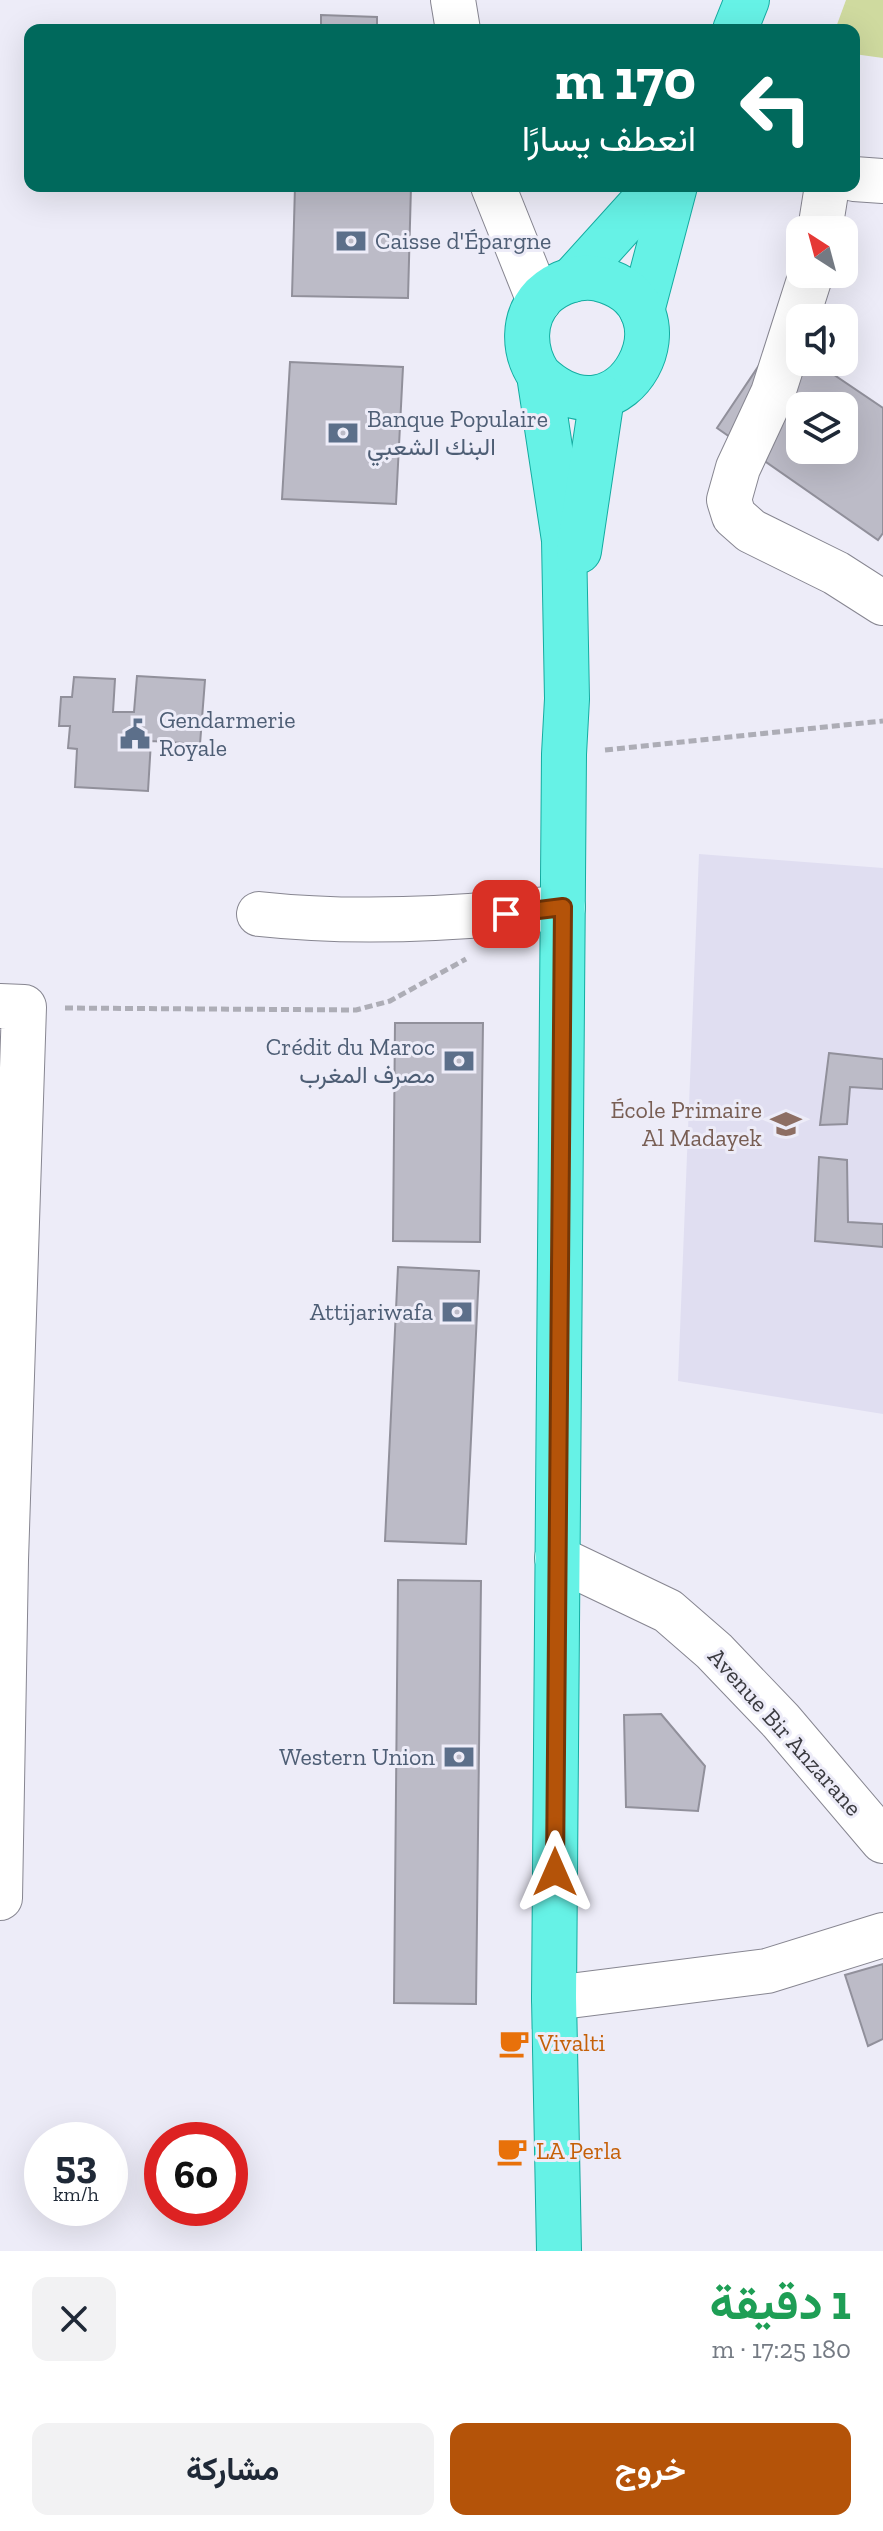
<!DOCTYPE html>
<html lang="ar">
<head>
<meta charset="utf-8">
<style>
	body { margin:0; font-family:"Zilla Slab",Vazirmatn,serif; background:#f2f2f3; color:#1f2937; direction:rtl; height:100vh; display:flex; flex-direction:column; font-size:30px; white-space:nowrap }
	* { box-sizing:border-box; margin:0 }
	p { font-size:26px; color:#747a83 }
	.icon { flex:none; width:44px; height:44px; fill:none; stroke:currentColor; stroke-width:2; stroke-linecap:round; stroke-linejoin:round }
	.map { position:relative; height:2251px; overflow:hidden; direction:ltr }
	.drawer { display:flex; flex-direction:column; background:#fff; flex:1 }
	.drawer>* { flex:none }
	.top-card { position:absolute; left:24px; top:24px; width:836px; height:168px; border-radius:16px; box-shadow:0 8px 32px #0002; direction:rtl; background:#00695c; color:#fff; overflow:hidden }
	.needle { width:52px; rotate:324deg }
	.tools { position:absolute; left:786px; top:216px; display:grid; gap:16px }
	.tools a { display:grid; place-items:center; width:72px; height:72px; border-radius:16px; background:#fff; box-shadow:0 8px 32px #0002; font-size:40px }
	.speed { position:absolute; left:24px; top:2122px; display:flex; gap:16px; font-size:40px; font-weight:700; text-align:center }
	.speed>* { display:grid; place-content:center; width:104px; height:104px; border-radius:50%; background:#fff; box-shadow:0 8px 32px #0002; line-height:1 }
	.speed small { font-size:20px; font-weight:400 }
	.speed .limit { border:12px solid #d22; background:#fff; color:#111 }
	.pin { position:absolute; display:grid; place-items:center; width:68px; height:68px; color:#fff; margin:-34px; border-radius:16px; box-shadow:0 4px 12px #0006 }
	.me { position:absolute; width:88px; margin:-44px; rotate:0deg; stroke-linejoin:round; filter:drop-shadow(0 0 6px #0008) }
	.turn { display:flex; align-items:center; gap:28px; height:168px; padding:0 32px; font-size:36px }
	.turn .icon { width:104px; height:104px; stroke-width:2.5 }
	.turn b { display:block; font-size:56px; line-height:68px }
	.round { display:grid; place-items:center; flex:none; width:84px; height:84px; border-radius:16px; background:#f2f2f3 }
	.overview { display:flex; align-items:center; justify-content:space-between; height:136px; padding:0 32px }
	h1 { font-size:48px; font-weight:700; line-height:60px; color:#1e9e55 }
	.cta { display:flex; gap:16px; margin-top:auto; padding:16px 32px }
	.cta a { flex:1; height:92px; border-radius:16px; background:#b45309; color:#fff; font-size:32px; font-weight:700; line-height:92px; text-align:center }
	.cta a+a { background:#f2f2f3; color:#1f2937 }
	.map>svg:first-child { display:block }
</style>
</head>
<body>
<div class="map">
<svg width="883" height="2251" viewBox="0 0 883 2251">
	<rect width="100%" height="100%" fill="#edecf8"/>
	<path fill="#e0def1" d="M699,854l184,14v546l-205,-33z"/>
	<path fill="#cfda9f" d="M846,0h37v58l-29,-4v-24h-19z"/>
	<g fill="#bcbbc7" stroke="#91909b" stroke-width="2" fill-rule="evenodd">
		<path d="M321,15l56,2v13h-56z"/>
		<path d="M295,186h116l-3,112 -116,-2z"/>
		<path d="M778,337l22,25h15l68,46v125l-5,7 -161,-112zM800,406h44v44h-44z"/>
		<path d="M290,362l113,5 -7,137 -114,-5z"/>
		<path d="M137,676l68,4 -5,64 -49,-3 -3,50 -73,-4 2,-38 -9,-1 2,-22h-11l2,-29h11l2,-20 41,2 -2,33h21z"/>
		<path d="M395,1023h88l-3,219 -87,-1z"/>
		<path d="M829,1053l54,6v30l-33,-2 -3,37 -27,1z"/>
		<path d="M819,1157l28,3 1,62 35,2v23l-68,-6z"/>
		<path d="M398,1267l81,4 -13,273 -81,-3z"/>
		<path d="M398,1580l83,1 -5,423 -82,-1z"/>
		<path d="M661,1714l44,52 -7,45 -72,-4 -2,-92z"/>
		<path d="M883,1964v75l-15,7 -23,-71z"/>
	</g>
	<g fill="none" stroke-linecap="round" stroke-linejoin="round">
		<g stroke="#878691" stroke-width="46">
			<g id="minor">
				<path d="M453,0l5,30"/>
				<path d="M854,179l29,2"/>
				<path d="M493,186l46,115"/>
				<path d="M820,230l7,-44"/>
				<path d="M811,274l-38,119 -35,75 -9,32 5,16 17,15 85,42 47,30"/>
				<path d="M259,914c101,11 204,5 304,-7"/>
				<path d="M0,1006l24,1 -18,553 -6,338"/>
				<path d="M557,1558l111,53 46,40 67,70 102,120"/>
				<path d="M554,1998l213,-27 116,-36"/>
			</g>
		</g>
		<g stroke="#14aca1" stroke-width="46">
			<g id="major">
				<path d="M735,30l12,-30"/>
				<path d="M572,280l85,-94"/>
				<path d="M642,311l33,-125"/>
				<path d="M539,375c84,80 161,-72 60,-96 -20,-4 -41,3 -56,17 -21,22 -20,55 -4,79l25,165 3,159 -3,55 -10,1244 5,253"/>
				<path d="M579,551l23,-154"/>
			</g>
		</g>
		<g stroke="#adadb6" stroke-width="5" stroke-dasharray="8 4" stroke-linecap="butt">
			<path d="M605,750l278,-29"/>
			<path d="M65,1008l291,2 34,-9 76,-42"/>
		</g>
		<use href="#minor" stroke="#fff" stroke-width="44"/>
		<use href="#major" stroke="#66f2e6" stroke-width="44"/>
	</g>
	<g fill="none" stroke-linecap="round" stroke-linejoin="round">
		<g stroke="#753606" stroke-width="20">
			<path id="route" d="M506,914l57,-7 -8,965"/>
		</g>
		<use href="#route" stroke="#b45309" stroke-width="14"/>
	</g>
	<defs>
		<g id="bank-bare" transform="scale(2.4)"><path d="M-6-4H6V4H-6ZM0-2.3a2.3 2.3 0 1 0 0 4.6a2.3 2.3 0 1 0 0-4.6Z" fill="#5c6f8a" stroke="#edecf8" stroke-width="2.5" paint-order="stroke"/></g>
		<g id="civic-bare" transform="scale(2.4)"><path d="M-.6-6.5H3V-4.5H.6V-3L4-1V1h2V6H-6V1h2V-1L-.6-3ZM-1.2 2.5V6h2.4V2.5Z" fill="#5c6f8a" stroke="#edecf8" stroke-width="2.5" paint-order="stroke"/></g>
		<g id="school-bare" transform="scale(2.4)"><path d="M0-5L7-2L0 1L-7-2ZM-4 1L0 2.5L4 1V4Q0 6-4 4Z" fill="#8d6e63" stroke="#edecf8" stroke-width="2.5" paint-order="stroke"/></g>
		<g id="cafe-bare" transform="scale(2.4)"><path d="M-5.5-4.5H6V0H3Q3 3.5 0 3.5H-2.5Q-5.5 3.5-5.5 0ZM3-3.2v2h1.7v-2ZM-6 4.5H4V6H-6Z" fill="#e8710a" stroke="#edecf8" stroke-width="2.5" paint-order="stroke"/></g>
	</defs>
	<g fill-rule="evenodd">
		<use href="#bank-bare" x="351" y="241"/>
		<use href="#bank-bare" x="343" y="433"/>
		<use href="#civic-bare" x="135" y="734"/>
		<use href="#bank-bare" x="459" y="1061"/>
		<use href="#school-bare" x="786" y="1124"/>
		<use href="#bank-bare" x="457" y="1312"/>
		<use href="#bank-bare" x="459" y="1757"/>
		<use href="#cafe-bare" x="514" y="2043"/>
		<use href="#cafe-bare" x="512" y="2151"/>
	</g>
	<g text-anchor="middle" stroke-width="6" stroke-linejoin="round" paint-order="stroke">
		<g font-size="24" fill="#4e5e75" stroke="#edecf8" text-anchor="start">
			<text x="375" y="249">Caisse d'Épargne</text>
			<text x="367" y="427">Banque Populaire<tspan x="367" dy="28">البنك الشعبي</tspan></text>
			<text x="159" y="728">Gendarmerie<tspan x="159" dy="28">Royale</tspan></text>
			<text x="435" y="1055" text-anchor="end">Crédit du Maroc<tspan x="435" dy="28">مصرف المغرب</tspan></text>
			<text x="433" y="1320" text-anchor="end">Attijariwafa</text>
			<text x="435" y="1765" text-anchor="end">Western Union</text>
		</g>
		<g font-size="24" fill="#785e54" stroke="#edecf8" text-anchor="end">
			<text x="762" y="1118">École Primaire<tspan x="762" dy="28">Al Madayek</tspan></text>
		</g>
		<g font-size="24" fill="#3a3a3f" stroke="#edecf8">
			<text transform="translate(785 1732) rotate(48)" y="8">Avenue Bir Anzarane</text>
		</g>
		<g font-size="24" fill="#c56008" stroke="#edecf8" text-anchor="start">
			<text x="538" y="2051">Vivalti</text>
			<text x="536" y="2159">LA Perla</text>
		</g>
	</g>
</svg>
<div class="tools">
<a><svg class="needle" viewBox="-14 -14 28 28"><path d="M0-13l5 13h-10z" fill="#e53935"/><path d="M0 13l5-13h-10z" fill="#747a83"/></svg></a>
<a><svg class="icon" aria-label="sound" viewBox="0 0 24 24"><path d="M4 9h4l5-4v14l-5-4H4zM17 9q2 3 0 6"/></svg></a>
<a><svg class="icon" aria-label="layers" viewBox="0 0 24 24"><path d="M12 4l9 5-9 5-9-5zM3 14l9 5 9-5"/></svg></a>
</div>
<div class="speed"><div>53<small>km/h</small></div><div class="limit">60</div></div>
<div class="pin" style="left:506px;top:914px;background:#d93025"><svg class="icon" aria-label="arrive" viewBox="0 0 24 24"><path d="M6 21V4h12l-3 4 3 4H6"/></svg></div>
<svg class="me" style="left:555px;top:1872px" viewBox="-20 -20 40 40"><path d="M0-17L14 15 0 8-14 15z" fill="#b45309" stroke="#fff" stroke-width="4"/></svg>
<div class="top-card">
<div class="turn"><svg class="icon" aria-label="left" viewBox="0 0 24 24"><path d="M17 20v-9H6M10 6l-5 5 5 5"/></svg><div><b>170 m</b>انعطف يسارًا</div></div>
</div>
</div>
<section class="drawer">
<div class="overview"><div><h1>1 دقيقة</h1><p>180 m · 17:25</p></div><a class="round"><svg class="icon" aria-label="close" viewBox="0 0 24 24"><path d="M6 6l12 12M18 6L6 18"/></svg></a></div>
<div class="cta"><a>خروج</a><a>مشاركة</a></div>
</section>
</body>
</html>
